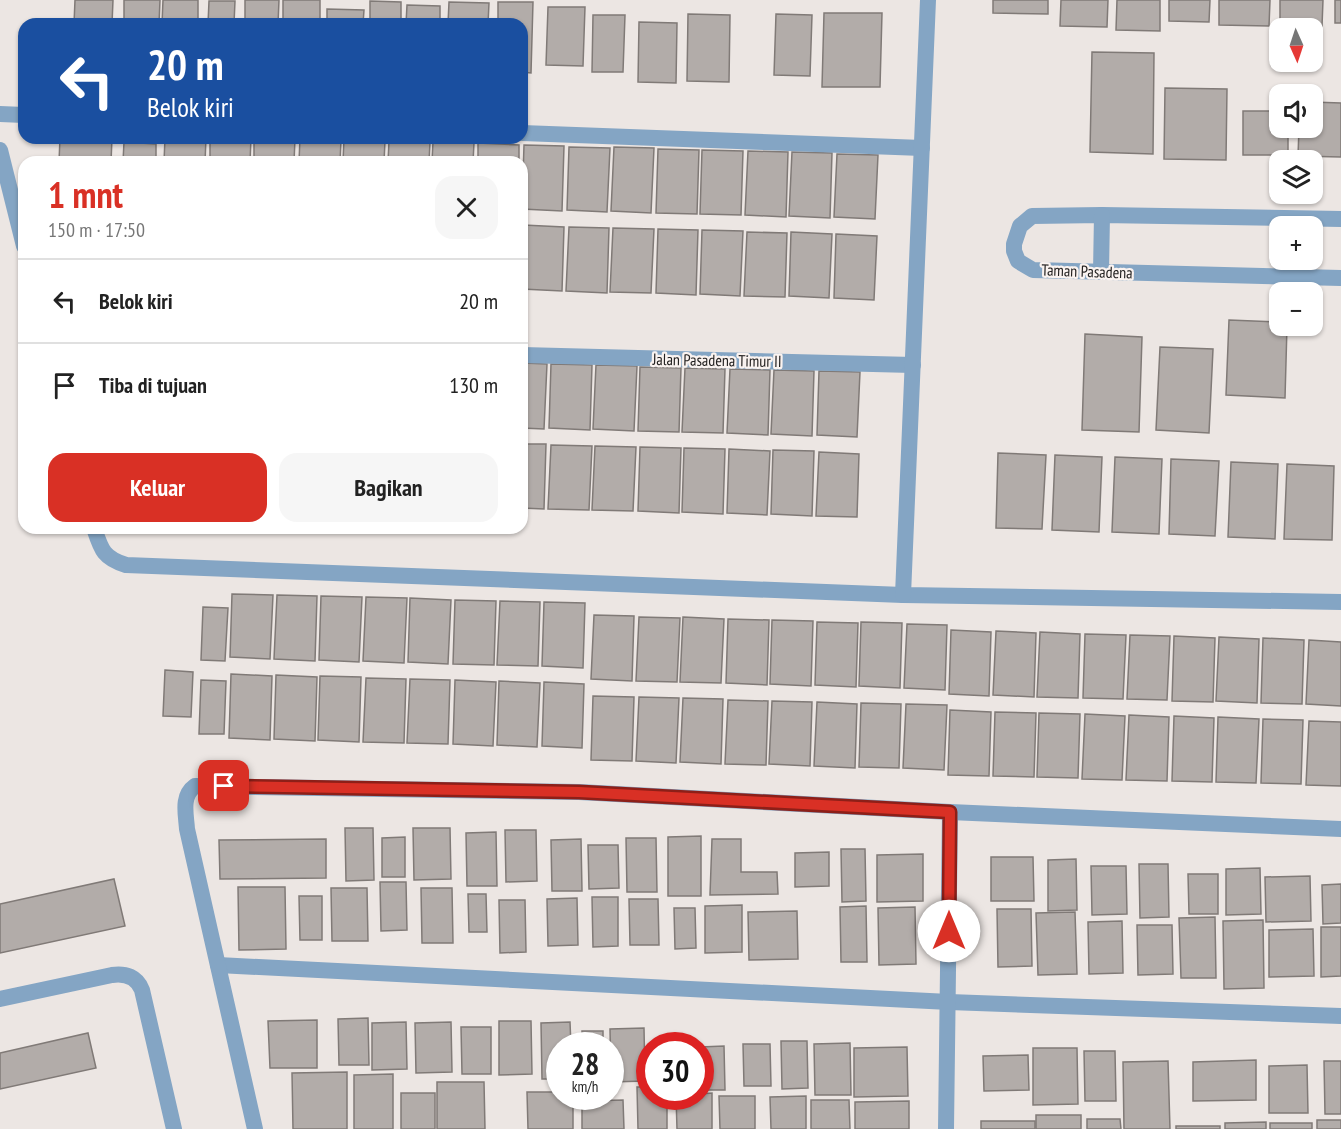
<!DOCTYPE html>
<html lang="id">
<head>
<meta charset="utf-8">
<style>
	body { margin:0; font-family:"PT Sans Narrow",sans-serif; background:#f6f6f6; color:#222; height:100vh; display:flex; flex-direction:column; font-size:22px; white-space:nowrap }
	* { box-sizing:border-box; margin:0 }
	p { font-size:20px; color:#767676 }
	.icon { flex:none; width:33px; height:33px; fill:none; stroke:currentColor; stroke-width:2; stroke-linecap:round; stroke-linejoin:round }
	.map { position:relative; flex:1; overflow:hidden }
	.sheet { position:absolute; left:18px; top:156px; width:510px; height:378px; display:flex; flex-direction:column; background:#fff; border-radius:18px; box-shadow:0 2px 4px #0004 }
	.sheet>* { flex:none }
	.banner { position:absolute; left:18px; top:18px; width:510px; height:126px; border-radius:18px; box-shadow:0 2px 4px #0004; background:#1a4fa0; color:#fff; overflow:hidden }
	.needle { width:39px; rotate:177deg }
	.tools { position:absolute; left:1269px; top:18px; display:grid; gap:12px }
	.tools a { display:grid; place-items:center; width:54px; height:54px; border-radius:12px; background:#fff; box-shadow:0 2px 4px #0004; font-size:30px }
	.speed { position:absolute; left:546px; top:1032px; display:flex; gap:12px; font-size:30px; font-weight:700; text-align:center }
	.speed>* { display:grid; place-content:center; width:78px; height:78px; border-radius:50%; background:#fff; box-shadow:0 2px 4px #0004; line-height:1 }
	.speed small { font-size:15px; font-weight:400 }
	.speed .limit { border:9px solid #d22; background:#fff; color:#111 }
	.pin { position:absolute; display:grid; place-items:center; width:51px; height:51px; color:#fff; margin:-26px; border-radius:12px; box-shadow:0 3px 9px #0006 }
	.me { position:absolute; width:66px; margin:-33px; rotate:0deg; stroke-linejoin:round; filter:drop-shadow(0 0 4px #0008) }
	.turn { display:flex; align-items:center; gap:21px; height:126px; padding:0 30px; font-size:27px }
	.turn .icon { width:78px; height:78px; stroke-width:2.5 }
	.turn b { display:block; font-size:42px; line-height:51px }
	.round { display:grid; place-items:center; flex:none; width:63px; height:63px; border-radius:18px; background:#f6f6f6 }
	.overview { display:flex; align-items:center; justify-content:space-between; height:102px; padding:0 30px }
	h1 { font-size:36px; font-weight:800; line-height:45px; color:#d93025 }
	.cta { display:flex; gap:12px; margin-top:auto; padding:12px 30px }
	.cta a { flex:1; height:69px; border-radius:18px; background:#d93025; color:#fff; font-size:24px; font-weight:800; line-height:69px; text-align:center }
	.cta a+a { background:#f6f6f6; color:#222 }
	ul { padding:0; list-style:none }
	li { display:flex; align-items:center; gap:18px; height:84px; padding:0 30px; border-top:2px solid #e0e0e0 }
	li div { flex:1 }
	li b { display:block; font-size:22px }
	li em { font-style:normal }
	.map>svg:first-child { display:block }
</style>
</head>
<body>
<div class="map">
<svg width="1341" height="1129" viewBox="0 0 1341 1129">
	<rect width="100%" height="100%" fill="#ece6e3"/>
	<g fill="#b2aca9" stroke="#807a77" stroke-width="1.5">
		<path d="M75,0h38l-1,24h-38z"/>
		<path d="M124,0h36l-1,24h-35z"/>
		<path d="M163,0h35v24h-36z"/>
		<path d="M245,0h34l-1,24h-33z"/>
		<rect x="283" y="0" width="37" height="24"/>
		<path d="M993,0h55v14l-55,-1z"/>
		<path d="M1061,0h47l-1,27 -47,-1z"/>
		<path d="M1117,0h43v31l-44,-1z"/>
		<path d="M1169,0h41l-1,22 -40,-1z"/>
		<path d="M1219,0h51l-1,26 -50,-1z"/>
		<path d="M1280,0h43l-1,26h-42z"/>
		<rect x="1335" y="0" width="6" height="23"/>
		<path d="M209,1h26l-1,23h-26z"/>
		<path d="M370,1l31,1v22h-31z"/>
		<path d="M449,2l40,1 -1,21h-40z"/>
		<path d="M498,2h35l-2,71 -9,-1v-48h-24z"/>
		<path d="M407,5l33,1v18h-34z"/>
		<path d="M548,7h37l-2,59 -37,-1z"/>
		<path d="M327,9l37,1 -1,14h-36z"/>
		<path d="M824,13h58l-2,74h-58z"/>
		<path d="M688,14l42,1 -1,67 -42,-1z"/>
		<path d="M776,14l36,1 -2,61 -36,-1z"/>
		<path d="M593,15h32l-2,57h-31z"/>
		<path d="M639,22l38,1 -1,60 -38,-1z"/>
		<path d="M1092,52l62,1 -1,101 -63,-2z"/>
		<path d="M1165,88l62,1 -1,71 -62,-1z"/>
		<path d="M1312,102l29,1v54l-43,-1 1,-28h13z"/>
		<path d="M1243,111h37v17h8v27h-45z"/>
		<path d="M60,138h52l-1,24h-52z"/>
		<path d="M165,138h41l-1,24h-41z"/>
		<path d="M210,138h41l-1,24h-40z"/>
		<path d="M254,138l41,1 -1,23h-40z"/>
		<path d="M300,138l41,2 -1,22h-41z"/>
		<path d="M344,139l41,2 -1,21h-41z"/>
		<path d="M389,141l41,1 -1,20h-41z"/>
		<path d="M124,142l32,2v18h-33z"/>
		<path d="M433,142l41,1 -1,19h-41z"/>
		<path d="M478,143l41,2v17h-41z"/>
		<path d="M524,145l40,1 -2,65 -40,-2z"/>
		<path d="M569,147l41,1 -3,64 -40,-2z"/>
		<path d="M614,147l40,1 -3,65 -40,-2z"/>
		<path d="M658,149l41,1 -2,64 -41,-1z"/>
		<path d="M702,150l41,1 -2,64 -41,-1z"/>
		<path d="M748,151l40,1 -2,65 -41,-2z"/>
		<path d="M792,152l40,1 -2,65 -41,-2z"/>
		<path d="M837,154l41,1 -3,64 -41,-2z"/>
		<path d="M523,225l41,2 -2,64 -40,-2z"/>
		<path d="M569,227l40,1 -2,65 -41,-2z"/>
		<path d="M613,228l41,1 -3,64 -41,-1z"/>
		<path d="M658,229l40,1 -2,65 -40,-2z"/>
		<path d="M702,230l41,1 -3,65 -40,-2z"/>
		<path d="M747,232l40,1 -2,64 -41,-1z"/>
		<path d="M791,232l41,2 -3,64 -40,-2z"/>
		<path d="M836,234l41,2 -3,64 -40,-2z"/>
		<path d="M1229,320l51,2v4h7l-2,72 -59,-3z"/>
		<path d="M1085,334l57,3 -3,95 -57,-2z"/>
		<path d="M1160,347l53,2 -4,84 -53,-3z"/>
		<path d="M522,363l25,1 -3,65 -22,-1z"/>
		<path d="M551,364l41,1 -2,65 -41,-2z"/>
		<path d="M596,365l41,1 -3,65 -41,-2z"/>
		<path d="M640,367l41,1 -2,64 -41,-1z"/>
		<path d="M685,368l40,1 -2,64 -41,-1z"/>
		<path d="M730,369l40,1 -2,65 -41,-2z"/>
		<path d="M774,370l40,1 -2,65 -41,-2z"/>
		<path d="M819,371l41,1 -3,65 -40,-2z"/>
		<path d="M522,444h24l-2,65 -22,-1z"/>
		<path d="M551,445l41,1 -3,64 -41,-1z"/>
		<path d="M595,446l41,1 -3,64 -41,-1z"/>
		<path d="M640,447l41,1 -2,65 -41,-2z"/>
		<path d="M684,448l41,1 -2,65 -41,-2z"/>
		<path d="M729,449l41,2 -3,64 -40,-2z"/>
		<path d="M773,450l41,1 -2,65 -41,-2z"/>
		<path d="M819,452l40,2 -2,63 -41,-1z"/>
		<path d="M998,453l48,2 -4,74 -46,-1z"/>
		<path d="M1055,455l47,2 -3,75 -47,-2z"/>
		<path d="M1115,457l47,2 -3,75 -47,-2z"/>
		<path d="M1171,459l48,2 -4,75 -46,-2z"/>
		<path d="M1231,462l47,2 -3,75 -47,-2z"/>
		<path d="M1287,464l47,2 -2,74 -48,-1z"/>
		<path d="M232,594l41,1 -3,64 -40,-2z"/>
		<path d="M277,595l40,1 -2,65 -41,-2z"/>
		<path d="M321,596l41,1 -3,65 -40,-2z"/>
		<path d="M366,597l41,1 -3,65 -41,-2z"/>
		<path d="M410,598l41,2 -3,64 -40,-2z"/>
		<path d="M455,600l41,1 -2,64 -41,-1z"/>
		<path d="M500,601l40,1 -2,64 -41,-1z"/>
		<path d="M544,602l41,1 -2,65 -41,-2z"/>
		<path d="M203,607l25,1 -3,53 -24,-1z"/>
		<path d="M594,615l40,1 -2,65 -41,-2z"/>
		<path d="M639,617l41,1 -3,64 -41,-1z"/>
		<path d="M683,617l41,2 -3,64 -41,-1z"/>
		<path d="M728,619l41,1 -2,65 -41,-2z"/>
		<path d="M772,620l41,1 -2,65 -41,-2z"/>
		<path d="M817,622l41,1 -2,64 -41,-2z"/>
		<path d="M861,622l41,1 -2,65 -41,-2z"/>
		<path d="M907,624l40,1 -2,65 -41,-2z"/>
		<path d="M951,630l40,2 -2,64 -40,-2z"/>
		<path d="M996,631l40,2 -2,64 -41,-2z"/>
		<path d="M1040,632l40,2 -2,64 -41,-1z"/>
		<path d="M1085,634l41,1 -3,64 -40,-1z"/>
		<path d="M1130,635l40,1 -3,64 -40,-1z"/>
		<path d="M1174,636l41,2 -2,64 -41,-1z"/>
		<path d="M1219,637l40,2 -2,64 -41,-2z"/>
		<path d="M1263,638l41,2 -2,64 -41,-1z"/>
		<path d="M1309,640l32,2v64l-35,-2z"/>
		<path d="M165,670l28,2 -2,45 -28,-1z"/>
		<path d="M231,674l41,2 -2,64 -41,-2z"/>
		<path d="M276,675l41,2 -2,64 -41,-2z"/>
		<path d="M320,676l41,1 -2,65 -41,-2z"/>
		<path d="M366,678l40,1 -2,64 -41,-1z"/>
		<path d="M410,679l40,1 -2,64 -41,-1z"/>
		<path d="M201,680l25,1 -2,53h-25z"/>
		<path d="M455,680l41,2 -3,64 -40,-2z"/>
		<path d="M499,681l41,2 -3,64 -40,-2z"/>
		<path d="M544,682l40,2 -2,64 -40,-2z"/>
		<path d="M593,696l41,1 -2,64 -41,-1z"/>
		<path d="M639,697l40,1 -3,65 -40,-2z"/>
		<path d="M683,698l40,1 -2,65 -41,-2z"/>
		<path d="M728,700l40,1 -2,64 -41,-1z"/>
		<path d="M772,701l40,1 -2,64 -41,-2z"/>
		<path d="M817,702l40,2 -2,64 -41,-2z"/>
		<path d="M861,703l40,1 -2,64 -40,-1z"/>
		<path d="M906,704l41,1 -3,65 -41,-2z"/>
		<path d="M950,710l41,2 -2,64 -41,-1z"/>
		<path d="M995,712l41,1 -2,64 -41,-1z"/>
		<path d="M1039,713l41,1 -2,64 -41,-1z"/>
		<path d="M1085,714l40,2 -3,64 -40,-1z"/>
		<path d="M1129,715l40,2 -2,64 -41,-1z"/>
		<path d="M1174,716l40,2 -2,64 -40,-1z"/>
		<path d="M1218,717l41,2 -3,64 -40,-1z"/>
		<path d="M1263,719l40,1 -2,64 -40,-1z"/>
		<path d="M1309,721l32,1v64l-35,-1z"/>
		<path d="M345,828h28l1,52 -28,1z"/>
		<path d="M413,828h37l1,51 -37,1z"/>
		<path d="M505,830h31l1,51 -31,1z"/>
		<path d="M496,832l1,54h-30l-1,-53z"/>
		<path d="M701,836v60h-33v-59z"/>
		<path d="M405,837v40h-23v-39z"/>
		<path d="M626,838h30l1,54h-30z"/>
		<path d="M326,839v39l-106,1 -1,-39z"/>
		<path d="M581,839l1,52h-30l-1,-51z"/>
		<path d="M712,839h29v33h36l1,22 -68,1z"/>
		<path d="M588,845h30l1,43 -30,1z"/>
		<path d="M841,849h24l1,52 -24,1z"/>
		<path d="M829,852v34l-34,1v-34z"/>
		<path d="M923,854v47l-46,1v-47z"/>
		<path d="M991,857h42l1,44h-43z"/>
		<path d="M1076,859l1,51 -29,1v-51z"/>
		<path d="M1139,864h29l1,53 -29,1z"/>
		<path d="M1091,866h35l1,48 -35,1z"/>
		<path d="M1260,868l1,46 -35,1v-46z"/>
		<path d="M1188,874h30v40h-29z"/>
		<path d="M1310,876l1,45 -45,1 -1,-45z"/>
		<path d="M114,879l11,47 -125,27v-49z"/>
		<path d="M380,882h26l1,48 -26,1z"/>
		<path d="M1341,884v39l-18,1 -1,-39z"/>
		<path d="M238,887h47l1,62 -47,1z"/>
		<path d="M331,888h36l1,53h-36z"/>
		<path d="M421,888h31l1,55h-31z"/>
		<path d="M468,894h18l1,38h-18z"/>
		<path d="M299,896h23v44h-22z"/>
		<path d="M592,897h26v49l-25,1z"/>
		<path d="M577,898l1,47 -30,1 -1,-47z"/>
		<path d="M629,899h29l1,46h-29z"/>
		<path d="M499,900h26l1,52 -26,1z"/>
		<path d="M742,905v47l-37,1v-47z"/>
		<path d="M866,906l1,56h-26l-1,-55z"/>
		<path d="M915,907l1,57 -37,1 -1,-57z"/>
		<path d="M674,908h21l1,40 -21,1z"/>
		<path d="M997,909h34l1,57 -34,1z"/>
		<path d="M797,911l1,48 -49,1 -1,-48z"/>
		<path d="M1075,912l2,62 -39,1 -2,-62z"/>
		<path d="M1215,917l1,61h-35l-2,-60z"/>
		<path d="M1263,920l1,68 -40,1 -1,-68z"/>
		<path d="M1122,921l1,52 -34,1 -1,-52z"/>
		<path d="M1137,925h35l1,49 -35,1z"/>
		<path d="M1321,927h20v49l-20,1z"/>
		<path d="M1313,929l1,47 -45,1v-47z"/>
		<path d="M368,1018l1,47h-30l-1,-46z"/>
		<path d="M317,1020v48h-47l-2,-47z"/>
		<path d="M499,1021h32l1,53 -33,1z"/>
		<path d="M406,1022l1,47 -35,1v-47z"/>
		<path d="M451,1022l1,50 -36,1 -1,-50z"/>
		<path d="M570,1022l1,24h-11v33h-18l-1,-56z"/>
		<path d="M461,1027h30v47h-29z"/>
		<path d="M644,1028l1,53 -34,1 -1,-53z"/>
		<rect x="582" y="1031" width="21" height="15"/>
		<path d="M88,1033l8,35 -96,21v-36z"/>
		<path d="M685,1039v7h-30v-6z"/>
		<path d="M781,1041h26l1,47 -26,1z"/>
		<path d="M850,1043l1,52h-36l-1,-51z"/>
		<path d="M743,1044h27l1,42h-27z"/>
		<path d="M724,1046l1,44h-25v-43z"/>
		<path d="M907,1047l1,49 -54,1v-49z"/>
		<path d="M1033,1048h44l1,56 -45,1z"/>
		<path d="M1084,1051h31l1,50h-31z"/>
		<path d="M1028,1055l1,35 -45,1 -1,-35z"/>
		<path d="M1256,1060v40l-63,1v-39z"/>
		<path d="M1168,1061l2,68h-46l-1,-67z"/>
		<path d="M1324,1061h17v53h-16z"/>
		<path d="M1307,1065l1,48h-39v-47z"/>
		<path d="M347,1072v57h-54l-1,-56z"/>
		<path d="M393,1074v55h-39v-54z"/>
		<path d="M437,1082h47l1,47h-48z"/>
		<path d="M637,1087h13v9h17v33h-29z"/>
		<path d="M527,1092h33v4h13v33h-45z"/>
		<rect x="401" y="1093" width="34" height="36"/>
		<path d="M712,1093v36h-35l-1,-33h24v-2z"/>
		<path d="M719,1096h36v33h-35z"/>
		<path d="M806,1096v33h-35l-1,-32z"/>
		<path d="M623,1100l1,29h-42v-28z"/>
		<path d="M811,1100h38l1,29h-39z"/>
		<path d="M909,1101v28h-54v-27z"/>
		<rect x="1036" y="1115" width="45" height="14"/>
		<path d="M1087,1119h33l1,10h-34z"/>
		<rect x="1317" y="1120" width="24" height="9"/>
		<rect x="981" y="1121" width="54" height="8"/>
		<path d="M1266,1122v7h-41v-6z"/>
		<rect x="1270" y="1123" width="42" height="6"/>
		<rect x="1176" y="1126" width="44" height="3"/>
	</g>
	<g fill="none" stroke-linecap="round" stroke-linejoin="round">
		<g stroke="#84a5c4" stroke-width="16">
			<path d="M0,114l24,1"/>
			<path d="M522,133l400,15"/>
			<path d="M0,150l24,96"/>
			<path d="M1341,219l-239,-4 -70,1 -12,10 -6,18v7l4,10 15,9 308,8"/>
			<path d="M1101,272l1,-57"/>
			<path d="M522,355l391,10"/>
			<path d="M94,528c7,21 9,30 32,37l777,30 438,7"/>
			<path d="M903,595l25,-595"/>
			<path d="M218,965l731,37 392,14"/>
			<path d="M0,999l112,-24c14,-2 25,2 30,15l32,139"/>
			<path d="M255,1129l-68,-300c-1,-15 -6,-33 8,-43l384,6 371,20 391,17"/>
			<path d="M946,1129l4,-317"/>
		</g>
	</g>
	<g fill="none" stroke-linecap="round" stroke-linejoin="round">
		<g stroke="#8d1f18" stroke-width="15">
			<path id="route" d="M224,786l355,6 371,20 -1,119"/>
		</g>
		<use href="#route" stroke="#d93025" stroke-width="10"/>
	</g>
	<g text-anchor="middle" stroke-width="4.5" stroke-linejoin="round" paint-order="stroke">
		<g font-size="16" fill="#232120" stroke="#faf3f0">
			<text transform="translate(1087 271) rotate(2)" y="6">Taman Pasadena</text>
			<text transform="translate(717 360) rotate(1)" y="6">Jalan Pasadena Timur II</text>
		</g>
	</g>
</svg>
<div class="tools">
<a><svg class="needle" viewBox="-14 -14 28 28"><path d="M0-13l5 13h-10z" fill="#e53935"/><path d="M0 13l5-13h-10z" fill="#767676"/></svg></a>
<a><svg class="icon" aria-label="sound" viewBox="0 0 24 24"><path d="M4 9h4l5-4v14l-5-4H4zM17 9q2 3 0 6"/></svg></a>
<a><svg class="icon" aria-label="layers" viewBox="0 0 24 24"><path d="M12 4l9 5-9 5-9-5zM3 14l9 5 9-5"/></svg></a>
<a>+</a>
<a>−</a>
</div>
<div class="speed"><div>28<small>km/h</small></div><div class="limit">30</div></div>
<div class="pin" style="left:224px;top:786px;background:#d93025"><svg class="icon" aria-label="arrive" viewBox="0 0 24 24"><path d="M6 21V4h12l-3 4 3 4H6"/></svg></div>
<svg class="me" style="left:949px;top:931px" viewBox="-20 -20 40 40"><circle r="19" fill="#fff"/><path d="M0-13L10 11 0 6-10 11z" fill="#d93025"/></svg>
<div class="banner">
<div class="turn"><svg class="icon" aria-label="left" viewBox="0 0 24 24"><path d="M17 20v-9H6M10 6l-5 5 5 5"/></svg><div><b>20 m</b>Belok kiri</div></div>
</div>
<section class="sheet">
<div class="overview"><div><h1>1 mnt</h1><p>150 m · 17:50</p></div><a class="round"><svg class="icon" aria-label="close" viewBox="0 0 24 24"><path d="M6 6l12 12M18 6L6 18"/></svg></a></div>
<ul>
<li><svg class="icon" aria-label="left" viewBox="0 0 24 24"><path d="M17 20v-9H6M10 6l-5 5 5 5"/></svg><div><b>Belok kiri</b></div><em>20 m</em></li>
<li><svg class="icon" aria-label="arrive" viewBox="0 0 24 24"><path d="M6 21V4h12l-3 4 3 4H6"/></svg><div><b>Tiba di tujuan</b></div><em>130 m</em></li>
</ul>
<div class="cta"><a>Keluar</a><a>Bagikan</a></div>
</section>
</div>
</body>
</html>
